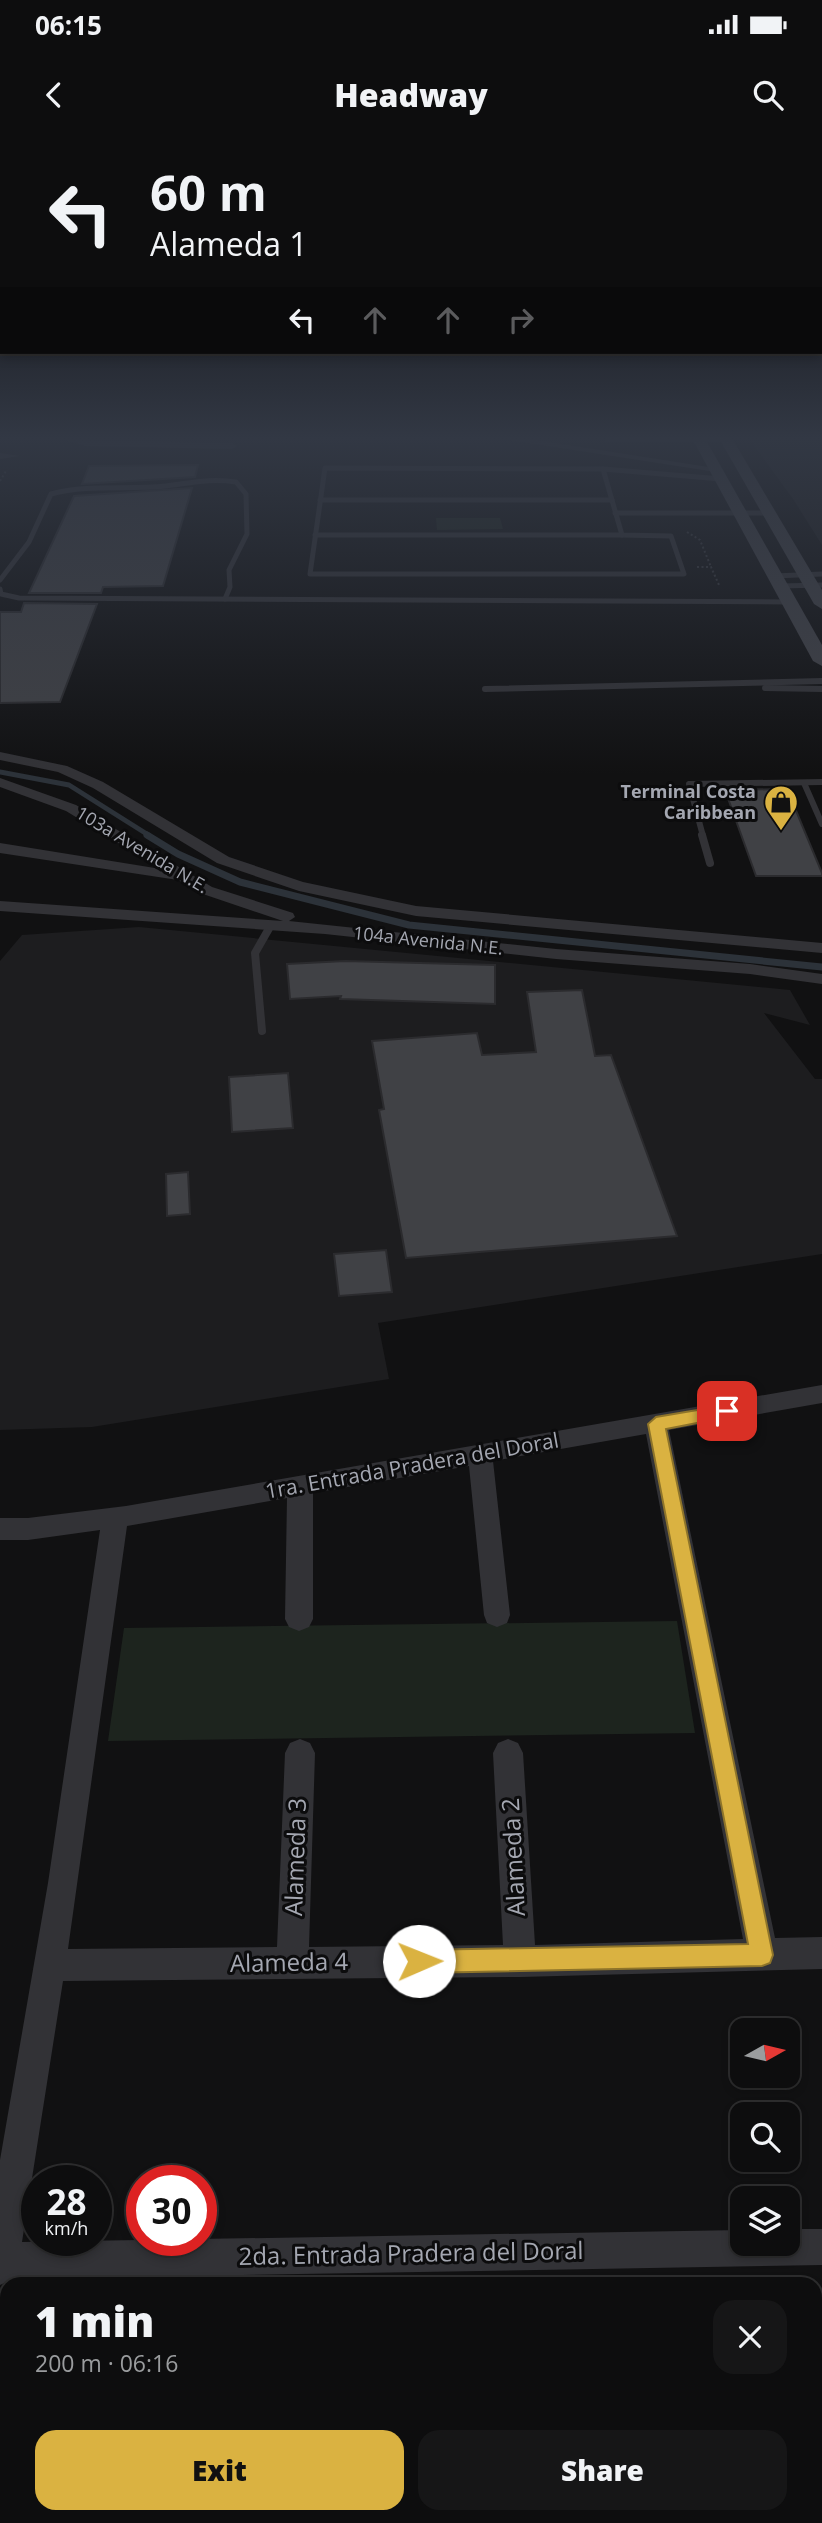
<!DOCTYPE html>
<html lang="en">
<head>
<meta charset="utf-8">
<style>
	body { margin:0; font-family:"Open Sans",sans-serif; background:#161617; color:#f1f3f6; height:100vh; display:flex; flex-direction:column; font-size:26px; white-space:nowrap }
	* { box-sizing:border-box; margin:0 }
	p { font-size:23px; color:#9a9c9e }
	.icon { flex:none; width:38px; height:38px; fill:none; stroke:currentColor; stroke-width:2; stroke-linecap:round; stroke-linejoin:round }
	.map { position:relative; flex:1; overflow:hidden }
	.sheet { position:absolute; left:0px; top:2137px; width:822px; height:247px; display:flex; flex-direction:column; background:#0d0d0e; border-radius:21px 21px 0 0; box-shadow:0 4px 10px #0003,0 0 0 2px #2d2d2e }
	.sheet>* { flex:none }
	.top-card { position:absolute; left:0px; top:0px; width:822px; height:214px; box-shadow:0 4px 10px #0003,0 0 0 2px #2d2d2e; background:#0d0d0e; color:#f1f3f6; overflow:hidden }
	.needle { width:46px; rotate:82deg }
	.tools { position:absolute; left:730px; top:1878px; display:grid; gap:14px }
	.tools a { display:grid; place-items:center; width:70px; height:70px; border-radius:14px; background:#0d0d0e; box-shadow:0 4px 10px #0003,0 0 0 2px #2d2d2e; font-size:35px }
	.speed { position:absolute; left:21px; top:2025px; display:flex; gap:14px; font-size:35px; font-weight:700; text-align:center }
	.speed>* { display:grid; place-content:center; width:91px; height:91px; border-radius:50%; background:#0d0d0e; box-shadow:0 4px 10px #0003,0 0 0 2px #2d2d2e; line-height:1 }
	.speed small { font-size:18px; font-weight:400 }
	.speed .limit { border:10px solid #d22; background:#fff; color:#111 }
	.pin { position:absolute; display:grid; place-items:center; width:60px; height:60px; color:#fff; margin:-30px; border-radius:14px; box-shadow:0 4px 10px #0006 }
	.me { position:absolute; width:77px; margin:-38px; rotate:89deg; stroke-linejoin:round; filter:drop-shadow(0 0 5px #0008) }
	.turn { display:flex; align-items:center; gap:24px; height:147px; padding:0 35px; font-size:32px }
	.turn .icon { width:91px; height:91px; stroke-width:2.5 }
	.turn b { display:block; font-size:49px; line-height:60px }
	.lanes { display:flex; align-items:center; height:66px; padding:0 35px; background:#0003; justify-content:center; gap:35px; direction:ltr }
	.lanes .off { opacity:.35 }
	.round { display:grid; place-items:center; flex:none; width:74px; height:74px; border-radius:21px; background:#161617 }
	.headline { display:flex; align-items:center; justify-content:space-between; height:119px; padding:0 35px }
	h1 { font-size:42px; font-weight:800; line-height:52px }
	.action { display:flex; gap:14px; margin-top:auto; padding:14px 35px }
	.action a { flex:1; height:80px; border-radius:21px; background:#dab241; color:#111; font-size:28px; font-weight:800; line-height:80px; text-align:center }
	.action a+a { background:#161617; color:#f1f3f6 }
	.status { display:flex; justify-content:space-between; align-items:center; height:49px; padding:0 35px; background:#0d0d0e; direction:ltr }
	.status svg { height:19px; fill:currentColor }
	header { display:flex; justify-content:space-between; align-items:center; height:91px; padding:0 35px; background:#0d0d0e; font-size:32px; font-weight:800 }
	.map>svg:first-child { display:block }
</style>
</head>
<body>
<div class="status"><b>06:15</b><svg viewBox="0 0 49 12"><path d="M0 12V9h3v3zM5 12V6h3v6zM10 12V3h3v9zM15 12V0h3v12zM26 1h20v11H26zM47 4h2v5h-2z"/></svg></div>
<header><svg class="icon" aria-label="back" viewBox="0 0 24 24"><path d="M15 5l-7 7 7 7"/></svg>Headway<svg class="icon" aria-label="search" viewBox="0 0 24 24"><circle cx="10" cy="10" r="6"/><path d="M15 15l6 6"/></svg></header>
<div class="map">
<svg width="822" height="2383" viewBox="0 0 822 2383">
	<rect width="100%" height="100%" fill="#111112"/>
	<g fill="#1d1d1f">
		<path d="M750,300h72v105l-29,-46z"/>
		<path d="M139,787l651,63 20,35 -46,-12 51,66h7v175l-444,69 11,56 -297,48 -92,3v-469l22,-26z"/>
	</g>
	<g fill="#1d241e">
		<path d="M436,378h64l3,11 -66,1z"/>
		<path d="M677,1481l18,112 -587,8 16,-113z"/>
	</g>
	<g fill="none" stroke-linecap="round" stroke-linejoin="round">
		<path stroke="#2c3239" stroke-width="5" d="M0,632l69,13 81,51"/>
		<path stroke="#2c3239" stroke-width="7" d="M147,695l31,19 62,28 169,43 413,42"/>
	</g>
	<g fill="#404145" stroke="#2b2b2e" stroke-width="2">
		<path d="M198,325l-3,12 -113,7 7,-18z"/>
		<path d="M192,348l-29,98 -60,1 -2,6h-72l45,-97z"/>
		<path d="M24,463l73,1 -37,98 -60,1v-91h21z"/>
		<path d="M787,649l35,84v3h-66l-31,-86z"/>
		<path d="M345,821l150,4v39l-155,-5 1,-3 -51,3 -3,-35z"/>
		<path d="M582,850l13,66 16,-1 66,181 -271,22 -27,-148 5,-1 -12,-68 105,-8 5,22 54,-3 -9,-60z"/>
		<path d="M288,933l5,55 -61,4 -3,-55z"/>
		<path d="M188,1032l2,42 -23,2 -1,-42z"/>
		<path d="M386,1110l6,42 -53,4 -5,-42z"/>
	</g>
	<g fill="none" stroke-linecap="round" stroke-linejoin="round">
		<g stroke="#38393d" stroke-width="2" stroke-dasharray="2 2.5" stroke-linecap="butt">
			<path d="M0,341l6,-10"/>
			<path d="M687,392l13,8 11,27"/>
			<path d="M697,427h14l8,18"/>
		</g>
		<g stroke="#323236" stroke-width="5">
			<path d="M607,300h123"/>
			<path d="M325,328l278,1 19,66 49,1 13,38h-374z"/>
			<path d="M603,329l118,10"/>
			<path d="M320,360h292"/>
			<path d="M615,373h156"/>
			<path d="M315,395h307"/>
			<path d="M774,436l48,-2"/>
			<path d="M0,440l29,-38 22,-48c38,-10 76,-4 115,-8 25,-3 44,-8 70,-4l10,12 1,40 -18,36 1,17 -5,12"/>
			<path d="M781,446l41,-1"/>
			<path d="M0,449l1,5 18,4 770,4"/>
		</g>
		<g stroke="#323236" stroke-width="6">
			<path d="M765,548l57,1"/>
			<path d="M485,549l337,-8"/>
			<path d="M804,643l18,41"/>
			<path d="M703,696l-14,-52 133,-2"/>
		</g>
		<g stroke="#323236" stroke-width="8">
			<path d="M702,695l8,28"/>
			<path d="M262,891l-7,-78 16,-28"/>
		</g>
		<g fill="#323236" fill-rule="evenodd">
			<path d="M66,300l166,3 5,3 -5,3 -147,-3z"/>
			<path d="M509,300h27l185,29 -5,3z"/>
			<path d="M0,313l20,3 -20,3z"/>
			<path d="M0,612l67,14 36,16 126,75 74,25 113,24 406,37v10l-406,-37 -117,-25 -82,-28 -124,-75 -35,-16 -58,-12z"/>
			<path d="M0,638l76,27 136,82 81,26 2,4 -6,4 267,28 194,15 72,10v10l-72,-10 -194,-15 -231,-25 -325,-23v-10l283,20 -83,-28 -22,-13 -178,-27v-10l161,26 -95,-58 -66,-24z"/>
			<path d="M822,1245v18l-153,27 106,508 47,-1v32l-302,8 -457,4 -41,261 720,-12v14h46v-15h34v36l-809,14 -13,6v-125l48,-277 52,-353 -72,10h-28v-22h28l98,-12zM646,1294l97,505 -208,6 -12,-192 -5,-10 -10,-4 -10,4 -5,10 10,192 -194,2 6,-194 -5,-10 -10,-4 -10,4 -5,10 -8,194 -209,2 59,-423 160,-28 -2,121 4,8 10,4 10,-4 4,-8v-126l156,-27 15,149 3,8 10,4 10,-4 3,-8 -17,-154z"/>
		</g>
		<g fill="#404146" fill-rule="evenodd">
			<path d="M693,300h13l116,205v21l-9,-5z"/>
			<path d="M720,300h13l89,150v19l-8,-5z"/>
		</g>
	</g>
	<linearGradient id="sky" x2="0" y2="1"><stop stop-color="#09090a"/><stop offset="0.47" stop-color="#323844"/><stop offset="1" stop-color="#323844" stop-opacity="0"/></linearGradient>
	<rect width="822" height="634" fill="url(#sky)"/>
	<path fill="#dab241" stroke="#8e742a" stroke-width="2" d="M727,1265l6,2 3,4 -3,5 -67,13 107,526 -3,8 -8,3 -343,7 -8,-4 -4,-8 4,-8 8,-3 329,-6 -100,-520 8,-7z"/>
	<defs>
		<g id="shop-pin" transform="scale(1.75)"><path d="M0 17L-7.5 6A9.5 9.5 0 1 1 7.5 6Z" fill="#dab241" stroke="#0c0c0d"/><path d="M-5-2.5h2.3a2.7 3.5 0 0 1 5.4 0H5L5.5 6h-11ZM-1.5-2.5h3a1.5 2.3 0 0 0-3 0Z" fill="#111"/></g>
	</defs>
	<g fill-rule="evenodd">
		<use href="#shop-pin" x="781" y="662"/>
	</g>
	<g text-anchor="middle" stroke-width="6" stroke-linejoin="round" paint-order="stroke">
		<g font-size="18" font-weight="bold" fill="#a4a7b1" stroke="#0c0c0d" text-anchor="end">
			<text x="756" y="658">Terminal Costa<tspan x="756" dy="21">Caribbean</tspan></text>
		</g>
		<g font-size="18" fill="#a4a7b1" stroke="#0c0c0d">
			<text transform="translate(142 710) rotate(31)" y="6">103a Avenida N.E.</text>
			<text transform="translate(428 801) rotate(6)" y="6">104a Avenida N.E.</text>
		</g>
		<g font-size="21" fill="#a4a7b1" stroke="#0c0c0d">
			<text transform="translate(412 1326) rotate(-10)" y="7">1ra. Entrada Pradera del Doral</text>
		</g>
		<g font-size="24" fill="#a4a7b1" stroke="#0c0c0d">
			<text transform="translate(296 1717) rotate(-88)" y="8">Alameda 3</text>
			<text transform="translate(514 1717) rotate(-93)" y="8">Alameda 2</text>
			<text transform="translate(289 1823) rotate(-1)" y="8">Alameda 4</text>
			<text transform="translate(411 2114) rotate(-1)" y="8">2da. Entrada Pradera del Doral</text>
		</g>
	</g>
</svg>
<div class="tools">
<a><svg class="needle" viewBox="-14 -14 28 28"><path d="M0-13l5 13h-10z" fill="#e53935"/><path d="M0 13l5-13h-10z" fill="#9a9c9e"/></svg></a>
<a><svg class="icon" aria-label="search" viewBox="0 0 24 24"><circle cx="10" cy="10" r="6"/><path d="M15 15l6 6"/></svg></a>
<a><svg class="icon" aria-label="layers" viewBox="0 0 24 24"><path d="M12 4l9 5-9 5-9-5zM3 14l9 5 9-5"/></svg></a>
</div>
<div class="speed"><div>28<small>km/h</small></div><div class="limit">30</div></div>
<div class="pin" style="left:727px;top:1271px;background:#d93025"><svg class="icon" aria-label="arrive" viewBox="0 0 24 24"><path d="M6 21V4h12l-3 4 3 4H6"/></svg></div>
<svg class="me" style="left:419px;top:1821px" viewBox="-20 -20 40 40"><circle r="19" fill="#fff"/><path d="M0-13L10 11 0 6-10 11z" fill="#dab241"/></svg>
<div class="top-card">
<div class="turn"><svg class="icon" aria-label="left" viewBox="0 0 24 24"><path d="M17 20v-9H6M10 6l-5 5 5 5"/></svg><div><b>60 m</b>Alameda 1</div></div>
<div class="lanes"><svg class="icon" aria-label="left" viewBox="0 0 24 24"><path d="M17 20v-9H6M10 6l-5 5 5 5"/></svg><svg class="icon off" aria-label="ahead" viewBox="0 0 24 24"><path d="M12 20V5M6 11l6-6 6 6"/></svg><svg class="icon off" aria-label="ahead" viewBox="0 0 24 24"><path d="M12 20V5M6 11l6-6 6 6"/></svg><svg class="icon off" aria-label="right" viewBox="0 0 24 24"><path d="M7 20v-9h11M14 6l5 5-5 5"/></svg></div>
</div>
<section class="sheet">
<div class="headline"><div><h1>1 min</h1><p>200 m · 06:16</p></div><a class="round"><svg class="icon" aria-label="close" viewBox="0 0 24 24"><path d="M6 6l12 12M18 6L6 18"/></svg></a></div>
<div class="action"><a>Exit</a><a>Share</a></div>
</section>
</div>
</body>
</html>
